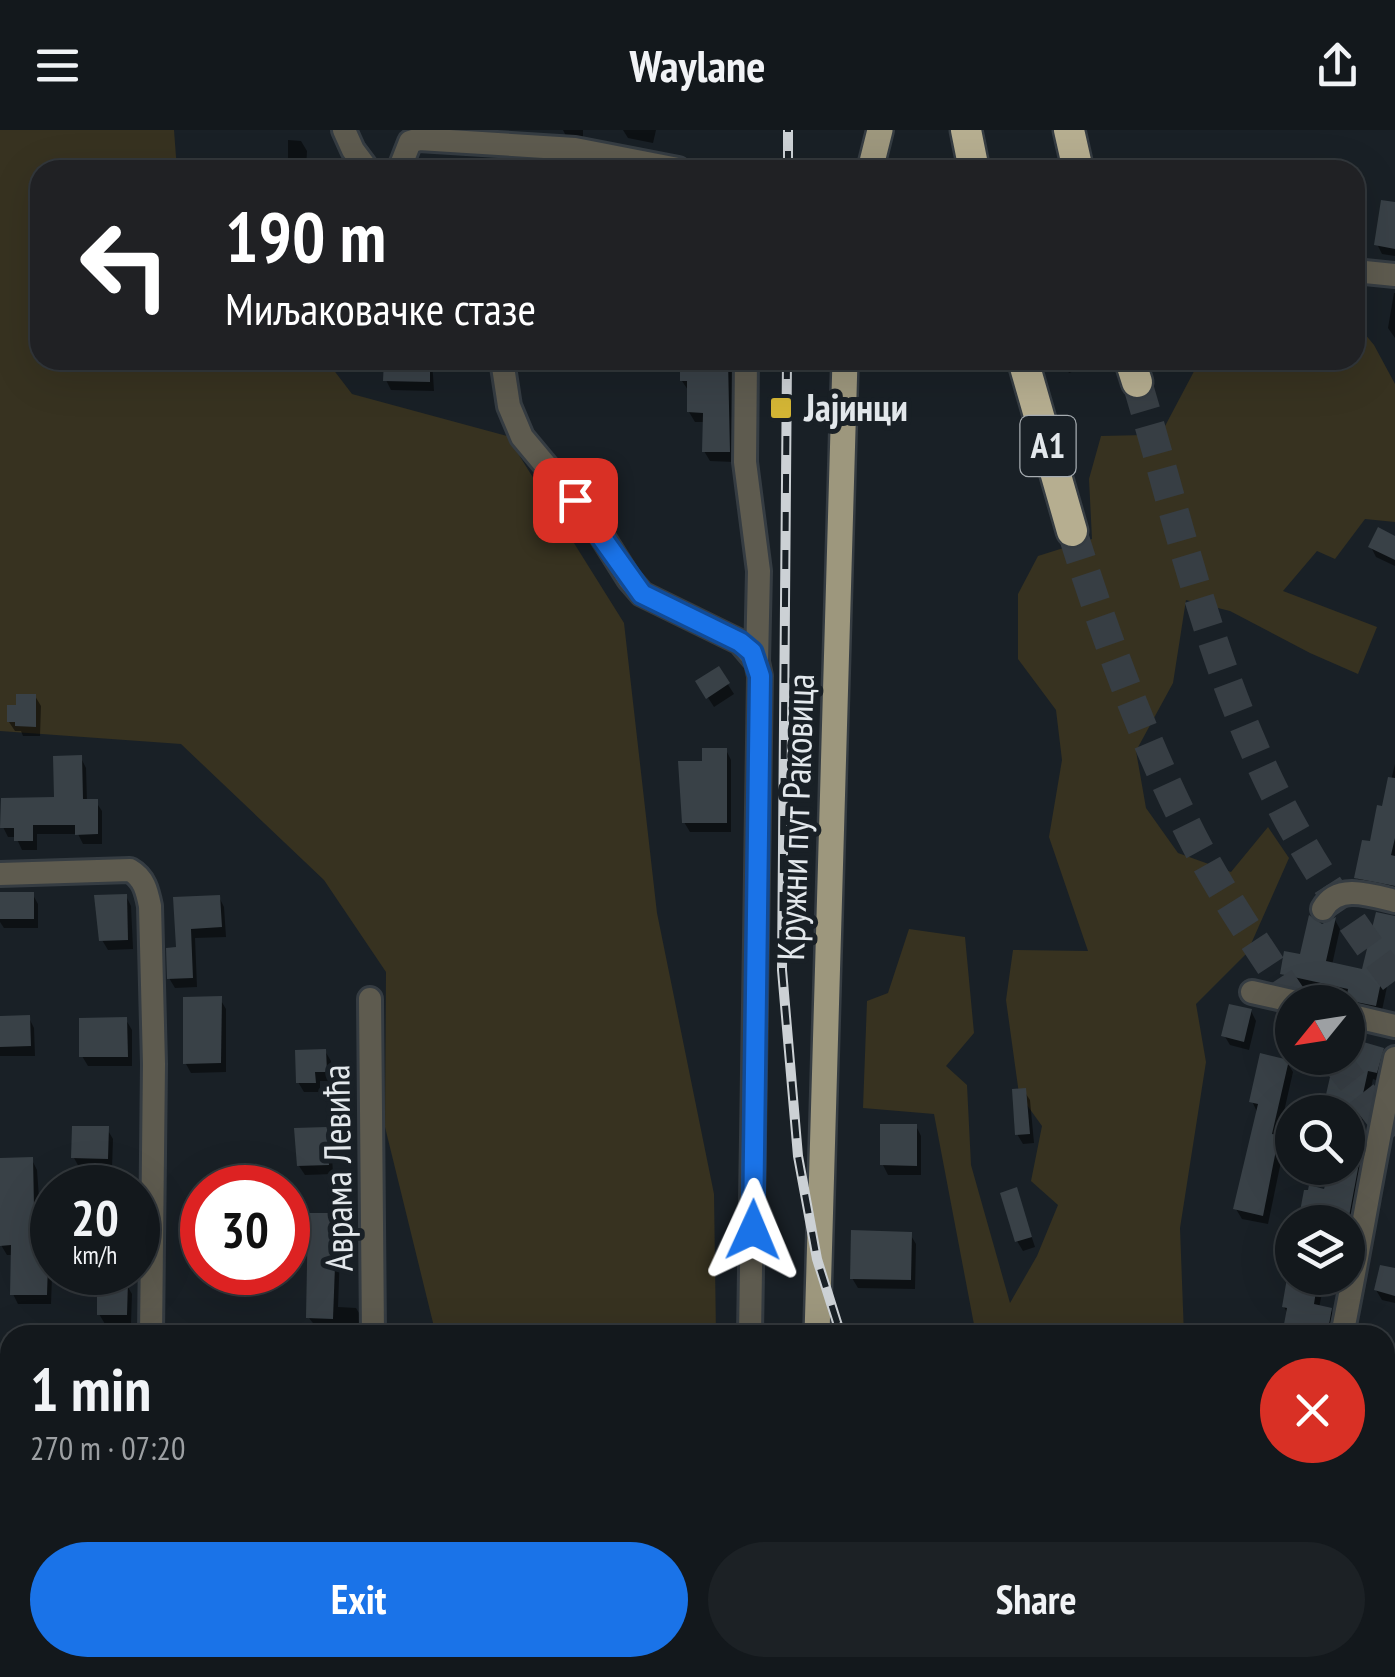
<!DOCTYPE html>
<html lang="en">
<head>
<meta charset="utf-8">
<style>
	body { margin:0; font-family:"PT Sans Narrow",sans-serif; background:#1c2125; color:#f1f3f6; height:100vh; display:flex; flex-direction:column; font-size:38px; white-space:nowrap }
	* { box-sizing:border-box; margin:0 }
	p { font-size:32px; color:#9da0a3 }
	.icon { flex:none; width:55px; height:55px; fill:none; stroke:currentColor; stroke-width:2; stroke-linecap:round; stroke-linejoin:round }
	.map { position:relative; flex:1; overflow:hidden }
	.drawer { position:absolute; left:0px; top:1195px; width:1395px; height:352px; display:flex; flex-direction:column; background:#13181c; border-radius:30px 30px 0 0; box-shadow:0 10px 40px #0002,0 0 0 2px #32373b }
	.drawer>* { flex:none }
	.banner { position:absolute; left:30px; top:30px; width:1335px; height:210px; border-radius:30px; box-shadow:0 10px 40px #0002,0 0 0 2px #32373b; background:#202124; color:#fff; overflow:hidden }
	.needle { width:65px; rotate:240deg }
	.controls { position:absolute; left:1275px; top:855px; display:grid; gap:20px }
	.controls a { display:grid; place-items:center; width:90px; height:90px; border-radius:50%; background:#13181c; box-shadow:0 10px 40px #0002,0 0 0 2px #32373b; font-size:50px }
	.speed { position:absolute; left:30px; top:1035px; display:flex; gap:20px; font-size:50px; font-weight:700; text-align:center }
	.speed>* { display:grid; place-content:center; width:130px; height:130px; border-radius:50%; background:#13181c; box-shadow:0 10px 40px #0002,0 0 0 2px #32373b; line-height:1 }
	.speed small { font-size:25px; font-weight:400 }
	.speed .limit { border:15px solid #d22; background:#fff; color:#111 }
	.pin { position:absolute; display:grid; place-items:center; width:85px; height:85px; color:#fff; margin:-42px; border-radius:20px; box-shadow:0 5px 15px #0006 }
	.me { position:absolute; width:110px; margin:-55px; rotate:1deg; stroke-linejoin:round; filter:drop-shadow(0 0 8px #0008) }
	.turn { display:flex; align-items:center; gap:35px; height:210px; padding:0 30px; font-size:45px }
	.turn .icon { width:130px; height:130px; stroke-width:2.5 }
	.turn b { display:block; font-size:70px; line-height:85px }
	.round { display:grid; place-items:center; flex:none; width:105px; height:105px; border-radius:52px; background:#1c2125 }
	.head { display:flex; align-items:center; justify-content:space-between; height:170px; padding:0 30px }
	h1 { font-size:60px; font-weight:600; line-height:75px }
	.primary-button { display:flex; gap:20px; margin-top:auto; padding:20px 30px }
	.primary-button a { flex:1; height:115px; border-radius:60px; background:#1a73e8; color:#fff; font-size:40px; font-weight:600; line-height:115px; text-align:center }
	.primary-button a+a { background:#1c2125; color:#f1f3f6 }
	header { display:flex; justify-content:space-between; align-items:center; height:130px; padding:0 30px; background:#13181c; font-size:45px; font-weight:600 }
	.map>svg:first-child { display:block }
</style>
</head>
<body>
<header><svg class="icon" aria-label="menu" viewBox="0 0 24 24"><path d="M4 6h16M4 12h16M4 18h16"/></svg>Waylane<svg class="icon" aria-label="share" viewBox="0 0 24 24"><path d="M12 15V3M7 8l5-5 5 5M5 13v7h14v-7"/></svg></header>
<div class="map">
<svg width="1395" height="1547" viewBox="0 0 1395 1547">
	<rect width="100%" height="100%" fill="#192026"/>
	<g fill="#373220">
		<path d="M0,0h174l3,40h-137v190h286l26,34 155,42 117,187 33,290 57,281 2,141h-280l-51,-208 1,-155 -62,-92 -143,-136 -181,-13z"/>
		<path d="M1355,192l19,23 21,39v138l-30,-3 -30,40 -18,-8 -34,40 94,36 -19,47 -48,-21 -80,-42 -44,-11 -13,83 -37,68 10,57 32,45 53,19 37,-45 21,31 -42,95 -51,51 10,58 -26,166 4,107h-208l-42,-221 -71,-6 4,-107 21,-8 21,-64 56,8 9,96 -28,33 21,19 4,80 39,138 27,-47 21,-51 -27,-24 11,-55 -23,-32 -13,-94 7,-50 75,1 -39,-114 13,-77 -6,-50 -38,-51v-65l20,-38 54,-17 -3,-60 12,-43 44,-1 19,-7 36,-68h155z"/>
		<path d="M877,1538h286l-1,9h-248l-1,-8z"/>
	</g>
	<g fill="#0007">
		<path d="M563,0h20v13l-14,-1z"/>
		<path d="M623,0h33l-3,13 -25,-5z"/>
		<path d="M288,10l13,1 6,10 -1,19h-15l-3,-6z"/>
		<path d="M1395,75v51l-13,-2 -5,-10z"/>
		<path d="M1394,163h1v45l-7,-10z"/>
		<path d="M386,230h46l2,31 -43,-1 -5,-10z"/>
		<path d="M682,230h50l2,102 -24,-1 -6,-10 1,-29h-10l-6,-10 -1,-22 -6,-9z"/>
		<path d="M1062,230h19l2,8 -14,5z"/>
		<path d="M1395,408v28l-19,-9 -5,-10z"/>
		<path d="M718,539l16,25 -20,13 -16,-25z"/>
		<path d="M35,566l6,10 -1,30h-17l-2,-5h-6l-6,-9 9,-14z"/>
		<path d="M726,620l5,10v72h-41l-6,-10 20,-58z"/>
		<path d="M81,628l5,10 1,34h9l6,9v33h-19l-5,-10h-41v16h-15l-6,-13h-8l-5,-10 53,-28z"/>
		<path d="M1395,634v130l-33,-7 -5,-9 27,-69z"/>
		<path d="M0,765h33l5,9v24h-34l-4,-6z"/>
		<path d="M126,766l5,10 2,43 -25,1 -6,-10z"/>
		<path d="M219,767l5,10 2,30 -31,1 2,49 -22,1 -6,-10 10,-28 -4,-51z"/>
		<path d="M1335,790l5,9 -8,36 32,7 31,-46v23l-14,66 -27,-5 -5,-13 -61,-14 -6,-10 20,-16 20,-30z"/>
		<path d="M220,869l6,10v63l-35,1 -5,-9z"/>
		<path d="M1251,881l5,10 -7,29 -19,-5 -6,-10z"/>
		<path d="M29,888l5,10 1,28h-35v-37z"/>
		<path d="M126,890l6,10v36h-44l-6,-10z"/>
		<path d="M1383,920l5,10 -6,22 -9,-3 -19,80 10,11 -13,74 -3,-1v-21h-47l10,-34 15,4 6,-24h16v-56h-23l7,-32 19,4z"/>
		<path d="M325,921l6,10v20h-11v11h-16l-6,-10z"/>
		<path d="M1287,932l6,10 -15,66 6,9 -16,77 -26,-5 -6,-10 22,-95 -6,-13z"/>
		<path d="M1024,961l6,9 4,43 -11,1 -6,-10z"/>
		<path d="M916,996l5,10v39h-33l-5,-10z"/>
		<path d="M107,999l6,10 -1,29 -33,-1 -5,-9z"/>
		<path d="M325,999l6,10 2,35 -28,1 -6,-9z"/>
		<path d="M32,1030l5,10 7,96 8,10 -1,28h-33l-5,-10v-39h-6l-6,-10z"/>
		<path d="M1016,1060l19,57 -12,4 -6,-10z"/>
		<path d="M335,1086l6,10 -3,81 18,1 6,10v17h-46v-8l-7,-9z"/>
		<path d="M189,1098h13v35h-7l-6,-10z"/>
		<path d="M910,1104l6,10 -1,45 -57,-1 -6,-10z"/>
		<path d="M1292,1133v15h33l-6,30 12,2 5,10 -3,15h-49l4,-21 -4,-7z"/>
		<path d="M1395,1141v32l-13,-3 -6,-10z"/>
		<path d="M91,1142h25l1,12h9l6,10 -1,30h-26l-6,-10v-36h-4z"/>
		<path d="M1385,1279l10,2v28l-10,-3z"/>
		<path d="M1395,1390v74l-10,-2v-42z"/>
		<path d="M482,1538h66l-1,9h-35v-6z"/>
		<path d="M1240,1538h21l-2,9h-21z"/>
		<path d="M1376,1540l19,2v5h-19z"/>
		<path d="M1310,1543l29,3 1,1h-30z"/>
	</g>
	<g fill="#394147">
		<path d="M1381,70l14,2v47l-21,-4z"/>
		<path d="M384,230h46v22l-47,-1z"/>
		<path d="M680,230h48l2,92h-28l1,-39 -16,-1v-31h-7z"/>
		<path d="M1378,397l17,9v24l-27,-13z"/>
		<path d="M719,536l11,17 -24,16 -11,-18z"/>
		<path d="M16,564h20v33l-21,-1v-4h-8v-17h9z"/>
		<path d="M702,618h25v75h-45l-4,-62h24z"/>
		<path d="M82,625l1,44h15v35l-23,1v-10h-42v16h-19v-13h-14l1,-30 53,-1 -1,-41z"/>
		<path d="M1388,647l7,1v60l-4,17 4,1v30l-41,-8 8,-38 8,1 7,-36 5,1z"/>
		<rect x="0" y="762" width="34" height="27"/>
		<path d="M127,764l1,46 -29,1 -5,-46z"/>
		<path d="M220,765l2,32 -31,2 2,49 -26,1 -1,-31 10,-1 -3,-50z"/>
		<path d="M1376,782l19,4v44l-9,-2 -10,48 -30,-6 2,-11 -68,-15 4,-23 16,3 9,-39 13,9 14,-7 -10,44 36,8z"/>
		<path d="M222,866l-1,67 -38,1v-67z"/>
		<path d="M1229,874l23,5 -8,33 -23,-6z"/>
		<path d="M30,885l1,31 -31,1v-31z"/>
		<path d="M127,887l1,40h-49v-39z"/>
		<path d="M1360,911l24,7 -7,25 -9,-2 -9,41h-37l8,-35 19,5z"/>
		<path d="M326,919l1,23h-12l1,11h-20l-1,-33z"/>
		<path d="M1260,923l29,7 -17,74 7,1 -16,81 -30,-7 25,-105 -9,-2z"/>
		<path d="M1026,958l4,46 -15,1 -3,-46z"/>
		<path d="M880,994h37v42l-37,-1z"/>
		<path d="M72,996h37l-1,33 -37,-1z"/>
		<path d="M327,997l2,38 -32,1 -3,-38z"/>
		<path d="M1348,1025l12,3 -12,64h-50l6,-32h4l1,-5 15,4 6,-21h18z"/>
		<path d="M33,1027l1,50h5l1,57h8l-1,31h-37l1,-50 -11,1v-88z"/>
		<path d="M1017,1057l15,50 -17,5 -15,-49z"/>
		<path d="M308,1083h29l-4,106 -27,-1z"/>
		<path d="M851,1100l61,2 -1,48 -61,-1z"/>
		<path d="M1380,1135l15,3v28l-21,-6z"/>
		<path d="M1287,1148h31l-4,26 18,4 -4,22 -14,-2 -1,7h-31l5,-27 -5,-1z"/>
		<path d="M97,1151h31l-1,34h-30z"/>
	</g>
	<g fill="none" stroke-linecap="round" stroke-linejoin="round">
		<g stroke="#373e44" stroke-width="30" stroke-dasharray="30 15" stroke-linecap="butt">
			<path d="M1137,252c36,121 65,248 116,364 36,85 86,161 142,235"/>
			<path d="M1072,401c34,108 73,215 125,315 29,54 64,105 98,156"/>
			<path d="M1334,928l61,78"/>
		</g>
		<g stroke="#353c42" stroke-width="28">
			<g id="minor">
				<path d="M344,0l9,20 15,20"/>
				<path d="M399,40l11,-28 9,-3 156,10 103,20"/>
				<path d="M1355,141l40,4"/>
				<path d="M502,230l7,46 13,31 71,85 36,57 13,15 98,48 17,20"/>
				<path d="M746,230l-1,102 14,109 -2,91 3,14 -10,659"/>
				<path d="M0,744l130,-4c14,8 17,21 20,36l4,158 -3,271"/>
				<path d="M1323,779c14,-26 48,-14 72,-8"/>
				<path d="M1252,862l44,10"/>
				<path d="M370,869l3,336"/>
				<path d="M1348,885l47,11"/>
				<path d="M1342,1205c19,-92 33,-185 53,-277"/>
				<path d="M1385,1329l10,3"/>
				<path d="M0,1446l10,-2"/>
				<path d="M778,1538l3,9"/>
				<path d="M159,1547v-9"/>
				<path d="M232,1547l1,-9"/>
				<path d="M461,1547l1,-9"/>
				<path d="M693,1547l5,-9"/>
				<path d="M1270,1547l2,-9"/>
			</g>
		</g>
		<g stroke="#353c42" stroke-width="30">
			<g id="major">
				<path d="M870,40l10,-40"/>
				<path d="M817,1205l28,-975"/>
				<path d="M803,1547v-9"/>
			</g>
		</g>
		<g stroke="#353c42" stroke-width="35">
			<g id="highway">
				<path d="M966,0l8,40"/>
				<path d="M1069,0l9,40"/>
				<path d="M1023,230l49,171"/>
				<path d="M1130,230l7,22"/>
			</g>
		</g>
		<use href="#minor" stroke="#5e5b4f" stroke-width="22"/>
		<use href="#major" stroke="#9d977d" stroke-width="25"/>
		<use href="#highway" stroke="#b6ae90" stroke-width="30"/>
		<g stroke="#ccd1d5" stroke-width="10">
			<g id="rail">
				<path d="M788,40v-40"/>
				<path d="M787,230l-5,610 16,186 19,103 24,76"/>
			</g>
		</g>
		<use href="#rail" stroke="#192026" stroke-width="6" stroke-dasharray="19" stroke-linecap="butt"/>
	</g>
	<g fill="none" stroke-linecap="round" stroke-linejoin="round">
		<g stroke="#114b97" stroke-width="25">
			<path id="route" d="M575,370l67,94 98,48 12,10 8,24 -7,554"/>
		</g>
		<use href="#route" stroke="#1a73e8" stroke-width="18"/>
	</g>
	<rect fill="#d4b635" stroke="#192026" stroke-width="4" x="769" y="266" width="24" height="24" rx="5"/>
	<g text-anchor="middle" stroke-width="10" stroke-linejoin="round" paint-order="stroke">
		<rect fill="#192026" stroke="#a6acb1" stroke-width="2.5" x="1020.5" y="286" width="55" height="60" rx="8"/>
		<g font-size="35" font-weight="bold" fill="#e3e8ec">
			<text x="1048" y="328">A1</text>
		</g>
		<g font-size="38" font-weight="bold" fill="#e3e8ec" stroke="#192026" text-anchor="start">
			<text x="804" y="291">Јајинци</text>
		</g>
		<g font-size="38" fill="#e3e8ec" stroke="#192026">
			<text transform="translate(796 687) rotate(-88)" y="13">Кружни пут Раковица</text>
			<text transform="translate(338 1038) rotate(-91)" y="13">Аврама Левића</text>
		</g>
	</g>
</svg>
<div class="controls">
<a><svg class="needle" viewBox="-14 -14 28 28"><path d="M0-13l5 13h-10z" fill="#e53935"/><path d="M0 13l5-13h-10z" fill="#9da0a3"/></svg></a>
<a><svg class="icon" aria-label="search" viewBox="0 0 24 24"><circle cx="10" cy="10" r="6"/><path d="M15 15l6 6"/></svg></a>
<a><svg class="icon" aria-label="layers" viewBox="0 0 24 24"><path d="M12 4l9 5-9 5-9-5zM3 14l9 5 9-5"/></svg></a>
</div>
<div class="speed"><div>20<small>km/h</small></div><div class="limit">30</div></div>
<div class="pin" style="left:575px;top:370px;background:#d93025"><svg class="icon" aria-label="arrive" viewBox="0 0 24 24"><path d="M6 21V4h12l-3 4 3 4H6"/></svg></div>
<svg class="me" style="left:753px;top:1100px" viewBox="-20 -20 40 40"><path d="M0-17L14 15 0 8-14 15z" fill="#1a73e8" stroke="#fff" stroke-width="4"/></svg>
<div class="banner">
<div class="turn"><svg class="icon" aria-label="left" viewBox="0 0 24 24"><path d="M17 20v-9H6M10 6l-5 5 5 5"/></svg><div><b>190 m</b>Миљаковачке стазе</div></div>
</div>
<section class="drawer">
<div class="head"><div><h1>1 min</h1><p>270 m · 07:20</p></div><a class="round" style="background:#d93025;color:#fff"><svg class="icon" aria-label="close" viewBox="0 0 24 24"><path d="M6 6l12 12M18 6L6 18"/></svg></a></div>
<div class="primary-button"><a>Exit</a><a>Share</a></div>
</section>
</div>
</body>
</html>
